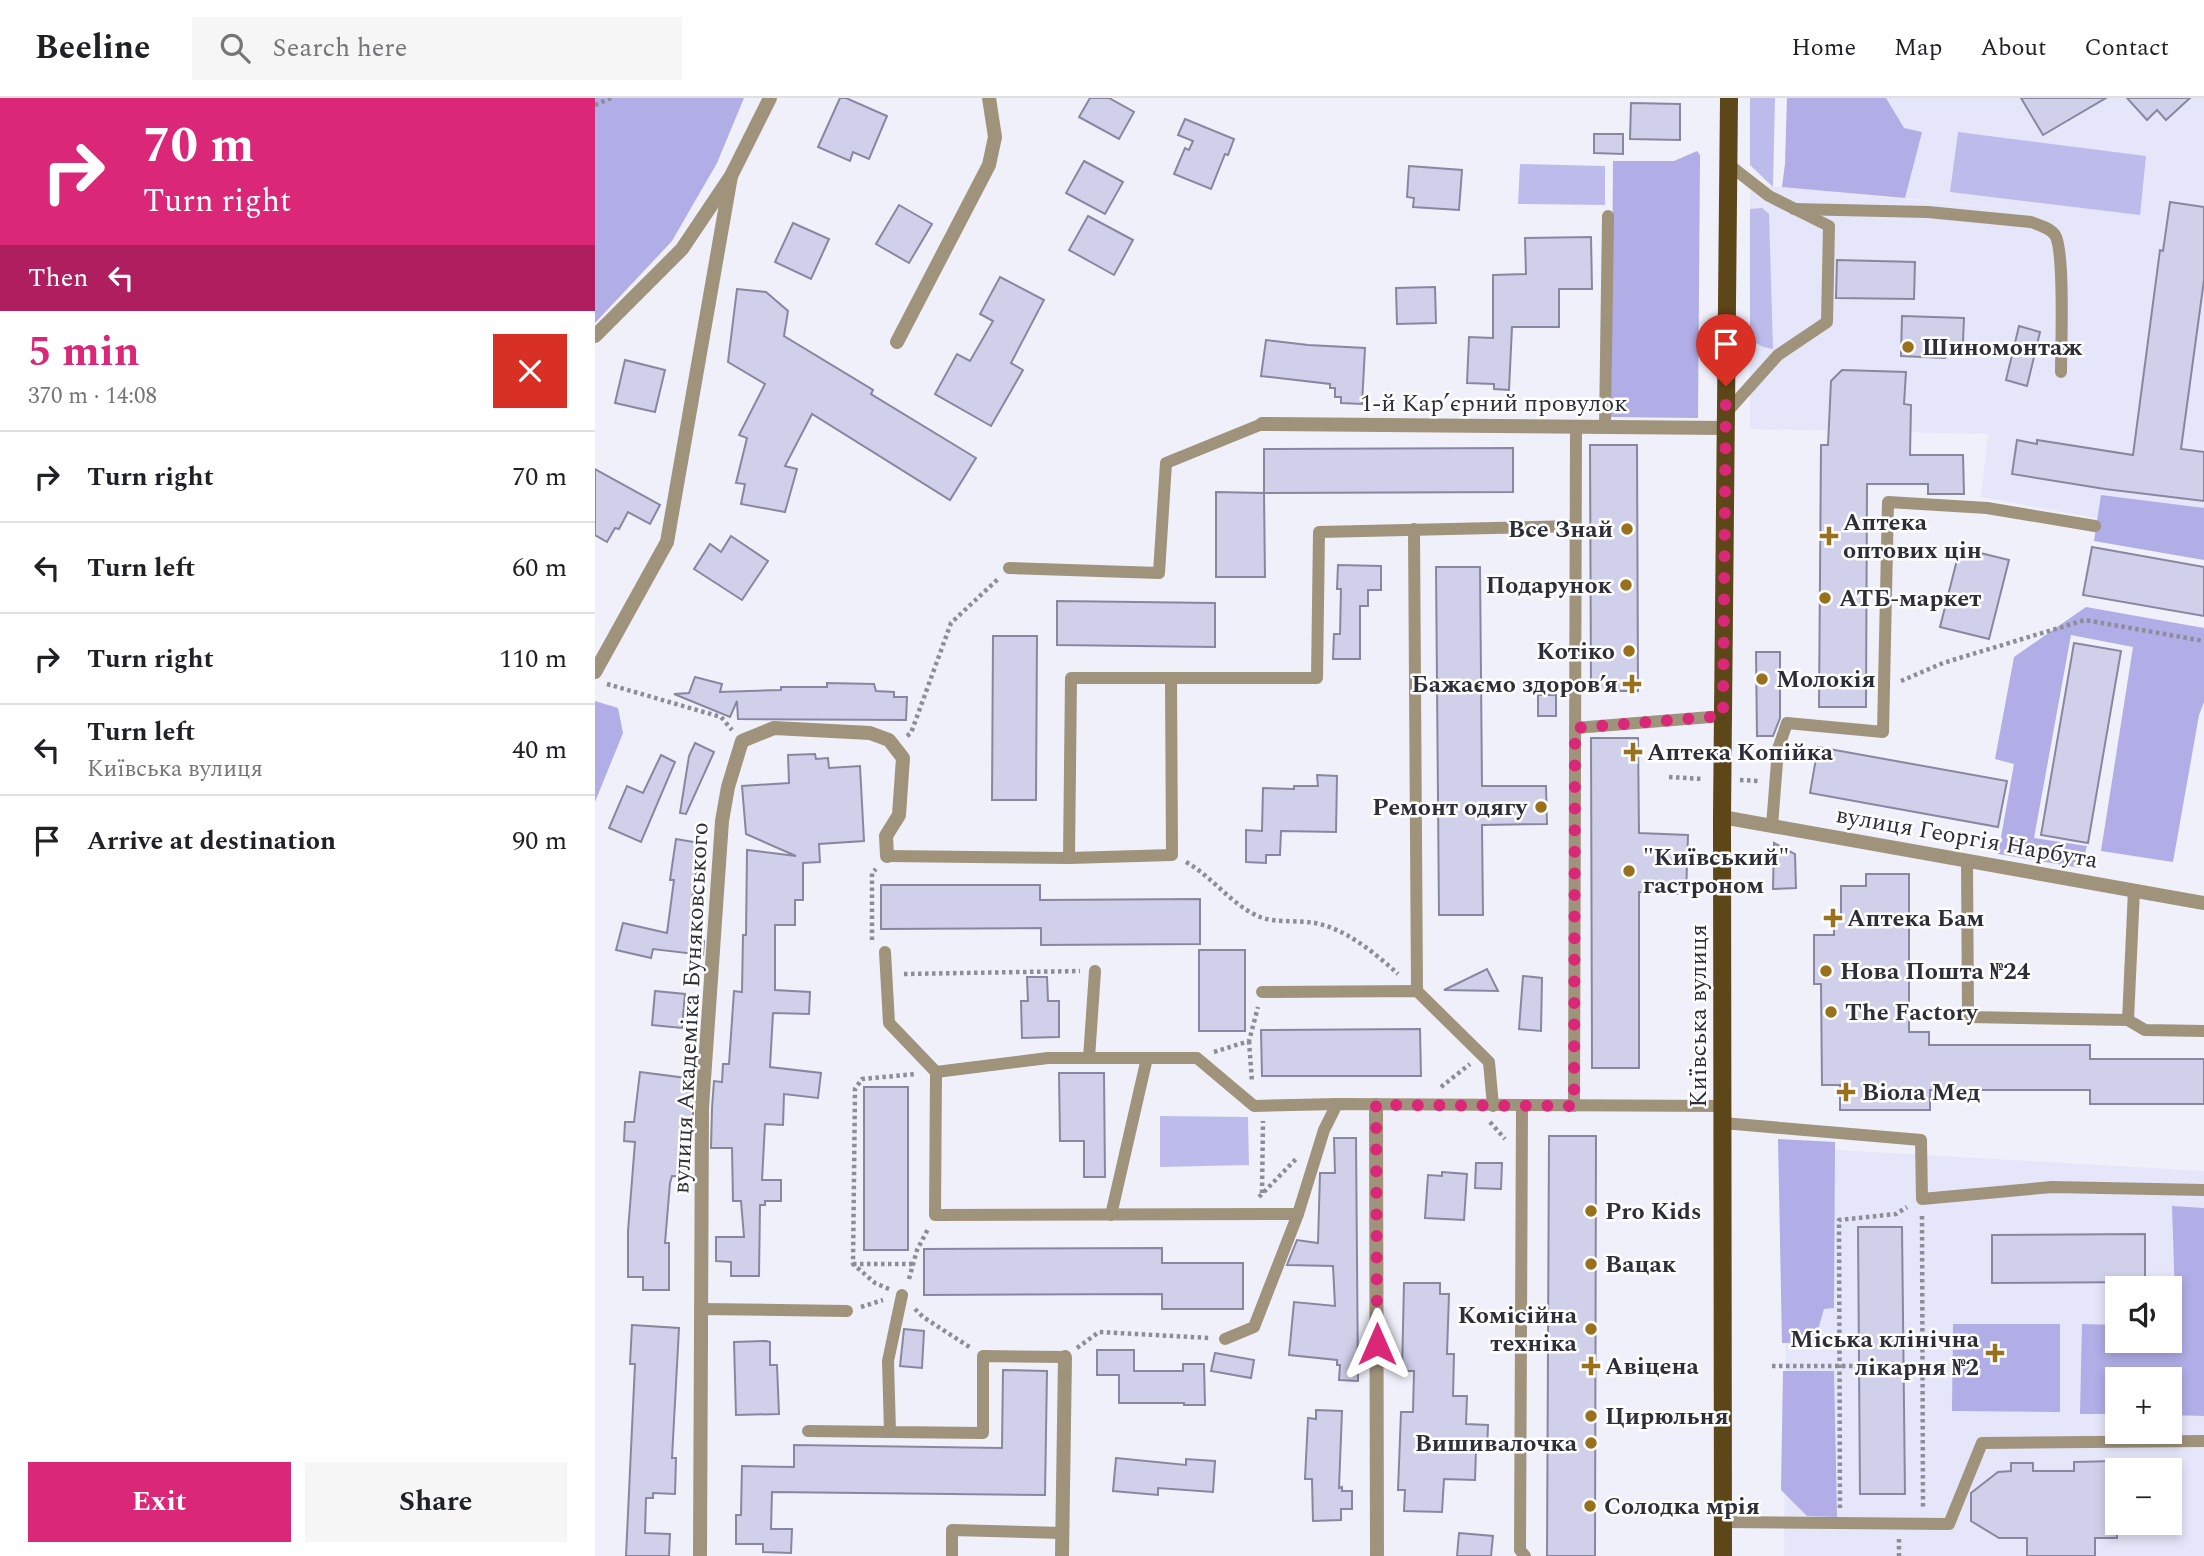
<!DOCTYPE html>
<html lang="en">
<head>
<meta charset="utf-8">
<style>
	body { margin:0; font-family:Spectral,serif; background:#f6f6f6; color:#202124; height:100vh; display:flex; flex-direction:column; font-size:26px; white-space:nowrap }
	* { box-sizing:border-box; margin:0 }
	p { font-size:23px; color:#757577 }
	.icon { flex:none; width:38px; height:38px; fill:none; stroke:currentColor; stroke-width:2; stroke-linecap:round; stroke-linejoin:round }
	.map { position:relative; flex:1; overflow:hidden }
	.details { display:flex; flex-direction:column; background:#fff; width:595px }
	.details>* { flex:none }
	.hud { background:#db2777; color:#fff; overflow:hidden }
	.fabs { position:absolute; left:1510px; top:1178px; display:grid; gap:14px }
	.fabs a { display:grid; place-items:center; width:77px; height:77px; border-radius:0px; background:#fff; box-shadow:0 4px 10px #0003; font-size:35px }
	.pin { position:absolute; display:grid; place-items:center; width:60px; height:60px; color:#fff; margin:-72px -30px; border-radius:50% 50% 50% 0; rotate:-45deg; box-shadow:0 0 7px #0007 }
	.pin .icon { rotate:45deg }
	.me { position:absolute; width:77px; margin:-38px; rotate:0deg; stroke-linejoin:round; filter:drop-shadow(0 0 5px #0008) }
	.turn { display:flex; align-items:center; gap:24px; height:147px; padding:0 28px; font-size:32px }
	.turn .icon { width:91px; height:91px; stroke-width:2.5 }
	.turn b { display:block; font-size:49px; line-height:60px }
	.then { display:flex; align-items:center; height:66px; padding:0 28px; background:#0003; gap:14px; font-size:26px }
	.round { display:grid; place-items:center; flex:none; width:74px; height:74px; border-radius:0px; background:#f6f6f6 }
	.headline { display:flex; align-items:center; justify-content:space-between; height:119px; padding:0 28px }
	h1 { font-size:42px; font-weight:700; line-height:52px; color:#db2777 }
	.button { display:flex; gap:14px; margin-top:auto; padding:14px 28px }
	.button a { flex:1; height:80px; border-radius:0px; background:#db2777; color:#fff; font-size:28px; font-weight:700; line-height:80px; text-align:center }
	.button a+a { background:#f6f6f6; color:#202124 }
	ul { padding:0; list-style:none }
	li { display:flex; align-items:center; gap:21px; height:91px; padding:0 28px; border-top:2px solid #e0e0e0 }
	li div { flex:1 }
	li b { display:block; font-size:26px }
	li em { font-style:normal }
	header { display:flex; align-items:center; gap:42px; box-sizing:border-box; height:98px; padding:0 35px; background:#fff; border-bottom:2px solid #e0e0e0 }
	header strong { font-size:33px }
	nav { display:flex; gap:38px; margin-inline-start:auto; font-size:24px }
	.search { width:490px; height:63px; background:#f6f6f6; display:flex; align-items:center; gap:18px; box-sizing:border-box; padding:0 24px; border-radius:0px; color:#757577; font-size:26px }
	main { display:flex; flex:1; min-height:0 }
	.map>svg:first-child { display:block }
</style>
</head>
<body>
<header>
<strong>Beeline</strong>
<div class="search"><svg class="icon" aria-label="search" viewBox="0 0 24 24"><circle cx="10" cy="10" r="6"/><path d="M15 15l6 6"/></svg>Search here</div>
<nav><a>Home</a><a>Map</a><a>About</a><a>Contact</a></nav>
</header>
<main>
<section class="details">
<div class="hud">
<div class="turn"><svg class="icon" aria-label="right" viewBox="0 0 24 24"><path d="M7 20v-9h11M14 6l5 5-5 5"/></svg><div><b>70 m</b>Turn right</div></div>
<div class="then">Then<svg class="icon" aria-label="left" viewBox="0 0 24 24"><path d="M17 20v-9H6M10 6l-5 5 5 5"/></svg></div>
</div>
<div class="headline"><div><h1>5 min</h1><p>370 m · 14:08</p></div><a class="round" style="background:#d93025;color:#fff"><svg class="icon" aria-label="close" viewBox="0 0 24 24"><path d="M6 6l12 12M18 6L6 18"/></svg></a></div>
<ul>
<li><svg class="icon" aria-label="right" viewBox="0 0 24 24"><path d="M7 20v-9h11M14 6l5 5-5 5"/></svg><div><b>Turn right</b></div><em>70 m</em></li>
<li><svg class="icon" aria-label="left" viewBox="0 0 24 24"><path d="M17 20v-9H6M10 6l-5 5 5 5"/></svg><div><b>Turn left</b></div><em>60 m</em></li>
<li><svg class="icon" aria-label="right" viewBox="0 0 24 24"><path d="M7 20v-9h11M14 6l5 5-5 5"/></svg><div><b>Turn right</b></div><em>110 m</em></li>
<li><svg class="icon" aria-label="left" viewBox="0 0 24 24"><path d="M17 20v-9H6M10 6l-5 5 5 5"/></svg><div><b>Turn left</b><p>Київська вулиця</p></div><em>40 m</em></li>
<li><svg class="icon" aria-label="arrive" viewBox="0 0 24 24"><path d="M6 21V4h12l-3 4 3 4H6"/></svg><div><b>Arrive at destination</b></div><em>90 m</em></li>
</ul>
<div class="button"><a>Exit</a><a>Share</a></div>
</section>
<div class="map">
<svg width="1609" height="1458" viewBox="0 0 1609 1458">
	<rect width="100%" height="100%" fill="#f0f0fb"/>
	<g fill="#e6e6fb" fill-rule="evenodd">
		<path d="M1192,0h417v440l-223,-41 7,-63 -238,-5v-244l32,2 3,-23zM1249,95l61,5 117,13z"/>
		<path d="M1192,1049l417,24v385h-420zM1522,1190h53v52h-53zM1522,1281h53v53h-53zM1522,1372h53v52h-53z"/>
	</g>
	<g fill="#bdbbec">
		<path d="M1155,0h25l-2,89 -23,-22z"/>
		<path d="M1363,34l188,24 -6,59 -190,-23z"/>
		<path d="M925,66l85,2v39l-87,-1z"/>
		<path d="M1167,110l7,6 4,135 -10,-2 -13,-8v-130z"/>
		<path d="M565,1018l88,1 1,48 -89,2z"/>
	</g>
	<g fill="#b0ade7">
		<path d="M0,0h149l-27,65 -45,78 -77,82z"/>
		<path d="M1192,0h99l18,30 18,4 -17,66 -123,-11 3,-23z"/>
		<path d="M1102,53l3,4 -2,263 -87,-1 2,-256h61z"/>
		<path d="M1506,397l103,13v52l-110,-19z"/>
		<path d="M1491,509l118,21v74l-5,13 -26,147 -72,-11 32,-204 -62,-12 -37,203 53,8 -6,22 -83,-14 16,-90 -19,-5 19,-102z"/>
		<path d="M0,603l23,7 5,25 -28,69z"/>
		<path d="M1183,1041l57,3 -1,166 -10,1 -10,34h-32z"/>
		<path d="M1577,1108l32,2v208l-34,-1v-36h-53v35h-37l2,-90 35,1v15h53v-14h6z"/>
		<path d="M1358,1226h107v88l-108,-1z"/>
		<path d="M1188,1273h51l3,146 -30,-1 -26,-26z"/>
	</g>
	<g fill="#d0d0eb" stroke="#8887a0" stroke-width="2">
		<path d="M245,0h6l41,18 -18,43 -16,-7 -3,9 -32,-14z"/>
		<path d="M495,0h19l25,14 -15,27 -40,-22z"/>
		<path d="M1426,0h85l-63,37z"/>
		<path d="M1532,0h63l-24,22 -9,-10 -10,10z"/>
		<path d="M1036,5l49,1v36l-50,-1z"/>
		<path d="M590,21l49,20 -6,16 -3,-1 -14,35 -37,-15 11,-26 4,2 4,-9 -15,-6z"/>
		<path d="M999,36h29v20l-29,-1z"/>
		<path d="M489,63l39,21 -18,32 -39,-21z"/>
		<path d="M814,68l53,4 -3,40 -46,-3 1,-9 -7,-1z"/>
		<path d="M1575,104l34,5v73l-23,169 23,3v49l-99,-12 -93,-15 5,-34 20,4v-4l96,15 27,-205 3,1z"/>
		<path d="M304,107l33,19 -23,39 -33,-19z"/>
		<path d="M493,118l45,24 -19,35 -45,-25z"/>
		<path d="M198,125l36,16 -18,40 -36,-17z"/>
		<path d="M996,139l1,52h-33v38h-47l-3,63 -15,-1v-5l-27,-1 2,-46 24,1v-63l33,-1 -1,-36z"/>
		<path d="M1242,162l78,2 -1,37 -78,-1z"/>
		<path d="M405,179l44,23 -33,63 12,7 -32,56 -56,-32 22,-40 13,7 23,-40 -13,-7z"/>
		<path d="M840,189l1,36 -39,1 -1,-36z"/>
		<path d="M142,191l29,3 22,19 -4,25 89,54 -2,4 105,64 -26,42 -138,-86 -27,52 12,3 -12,43 -44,-8 4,-20 -9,-1 11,-45 -8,-3 26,-51 -37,-22z"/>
		<path d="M1307,218l62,2 -1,24 -18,16 -44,-2z"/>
		<path d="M1424,228l21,6 -13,54 -21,-6z"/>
		<path d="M671,242l42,5 57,3 -3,56 -21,-1v-6h-6v-9h-5v-4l-69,-8z"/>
		<path d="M30,262l40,10 -10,42 -40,-9z"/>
		<path d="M1247,272l64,2 -2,32 7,1 -1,50h53l1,39h-36v-10h-61l-1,223h-47l2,-262h7l3,-64z"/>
		<path d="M995,347h47l1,246h-47z"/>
		<path d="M918,350v44l-249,1v-44z"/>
		<path d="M0,371l65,36 -10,19 -22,-12 -9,17 -4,-1 -8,14 -12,-7z"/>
		<path d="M621,394l48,1 1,84h-49z"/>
		<path d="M136,438l37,25 -26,39 -48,-31 16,-25 11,8z"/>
		<path d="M1497,449l112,20v49l-121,-21z"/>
		<path d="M1365,450l49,12 -20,79 -49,-12z"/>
		<path d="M743,467l43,1v24h-13v16h-8v53h-27l1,-25h6l1,-45h-4z"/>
		<path d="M841,469h44l2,219h64l1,38 -65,1 1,90h-44z"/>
		<path d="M462,503l158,2v44l-158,-2z"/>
		<path d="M398,538h44l-1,164h-44z"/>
		<path d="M1479,545l47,8 -33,192 -47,-8z"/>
		<path d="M1161,554h24v66l-7,18h-16z"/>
		<path d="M100,579l27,7 -2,8 61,-2v-3h46v-4l47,1 2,7 18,1v5h13l-1,23 -168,-1 -1,-18 -7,16 -56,-23 15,-1z"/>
		<rect x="943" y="597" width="18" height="21"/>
		<path d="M996,640h47l1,95 49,2 -2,59 -47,-2v176h-47z"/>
		<path d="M100,645l19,9 -28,62 -6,-1 9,-57z"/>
		<path d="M1223,649l189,34 -9,46 -188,-34z"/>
		<path d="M220,656l1,5 12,-1 1,10 31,-2 4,75 -45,3 1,18 -17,1v37h-8v25h-20v65l35,2 -1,22 -36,-1 -3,54 51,6 -3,25 -34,-4 -1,31 -18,-1 -3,56h19v21h-16v4h-5l-1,71h-28v-14l-15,-1v-24h28l-3,-36h-8l-1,-53h-21l1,-40 2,-27 8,1 1,-18h6l5,-73 8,1 1,-57h3l1,-85 49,6 -50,-22 -4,-48 47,-3 -1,-28z"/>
		<path d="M66,657l14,7 -34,80 -32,-14 18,-42 16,7z"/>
		<path d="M722,677l20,1 -1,56 -55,-1 -1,24h-14v8l-20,-1v-32l16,1 1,-43 31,1v-3h24z"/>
		<path d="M81,741l24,4 -8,57 4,1 -5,37 13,3 -1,14 -50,-6 -2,9 -35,-8 7,-27 44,10 7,-53h-4z"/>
		<path d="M1179,745l21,11 1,34 -23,1z"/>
		<path d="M1271,776h43v158h20v13h161v14h114v45h-114v-14h-160v20h-90v-25h-18l-1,-101h-7v-49h20v-15h7v-34h25z"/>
		<path d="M286,787h159v15l160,-1v45l-159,1v-17l-160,1z"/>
		<rect x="604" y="852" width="46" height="81"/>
		<path d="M892,871l11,22 -54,-1z"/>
		<path d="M928,878l19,2 -1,53 -22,-2z"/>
		<path d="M432,879h20l1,24h11v36l-37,1 -1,-37h7z"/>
		<path d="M60,893l30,3 -3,34 -30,-3z"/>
		<path d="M825,931l1,47h-159l-1,-46z"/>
		<path d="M45,974l54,7 -2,68h-3l-2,30 -15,-1 -2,7 -5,60h4v47h-26v-13h-15v-46l7,-89 -11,-1 1,-19h9z"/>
		<path d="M464,975h45l1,104h-21v-36h-24z"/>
		<rect x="269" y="989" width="44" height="163"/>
		<path d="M954,1038h47l-1,420h-48z"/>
		<path d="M739,1040h22l2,243 -19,-1 1,-15h-3v-5l-48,-5 5,-53 41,4 -2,-40 -46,-1 10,-25 21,3 2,-70h15z"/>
		<path d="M881,1065h26l-1,26 -26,-1z"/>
		<path d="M847,1074l25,2 -3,46 -39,-2 3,-43 14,1z"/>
		<path d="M1263,1129h44l3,267h-45z"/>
		<path d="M1550,1136v48l-153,1v-48z"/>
		<path d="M567,1150v15h81v46h-81v-15l-238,1v-46z"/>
		<path d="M809,1185h36v11h9l-2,60h7l-1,42h14l-1,28 22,1 -1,26h-11l-1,29 -31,-1 -2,33 -38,-1 1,-21h-7l3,-78h12l1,-41h-12z"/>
		<path d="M37,1227l47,3 -7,130h4l-1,36 -22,-1v5h-7l-1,35 25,1 -1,22h-43l9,-192h-5z"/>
		<path d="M309,1231l20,2 -2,37 -22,-2z"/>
		<path d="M171,1243l4,1v23h7l2,49 -43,1 -2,-73z"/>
		<path d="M502,1252h37v21h49v-7h21l1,41h-21v-2h-65v-28h-22z"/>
		<path d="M620,1255l39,7 -3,18 -40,-7z"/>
		<path d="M408,1272l44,1 -2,124 -273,-3 -1,37h21l-1,24 -28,-1v-8h-27v-29h5l1,-49 52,1v-22l208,3z"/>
		<path d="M721,1312l26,1 -3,77 3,-1v4h10v18h-11v11l-28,1 -1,-42h-7l3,-61 8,1z"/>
		<path d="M521,1360l70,7v-6l29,2 -2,31 -55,-4v7l-45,-4z"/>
		<path d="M1522,1363v77h-22v18h-68v-18h-28l-28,-17v-28l27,-21 13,-1v-8h22v8h41v-9z"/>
		<path d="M864,1435l34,3 -2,20h-34z"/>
	</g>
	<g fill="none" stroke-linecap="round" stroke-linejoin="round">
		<g stroke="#8d8d97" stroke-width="4.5" stroke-dasharray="3.5 3.5" stroke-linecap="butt">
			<path d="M0,7l16,-7"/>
			<path d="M1306,583l42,-18 142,-43 119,21"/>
			<path d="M12,586l114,33 11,13"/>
			<path d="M312,638l4,-3 40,-110 47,-44"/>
			<path d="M1074,679l34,2"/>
			<path d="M1145,682l19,1"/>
			<path d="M591,764c27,15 45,43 74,55 16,6 38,3 55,6 31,6 60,30 83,51"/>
			<path d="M277,842v-67l4,-4"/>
			<path d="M309,876l176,-3"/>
			<path d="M654,943l3,41"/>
			<path d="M619,954l35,-11 9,-34"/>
			<path d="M846,989l29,-23"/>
			<path d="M895,1024l15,17"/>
			<path d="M667,1095l1,-72"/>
			<path d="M664,1099l38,-39"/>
			<path d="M1327,1118l1,293"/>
			<path d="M258,1166h62"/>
			<path d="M314,1181l8,-29 11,-21"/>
			<path d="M294,1191l-14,-6 -22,-19 2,-175 7,-10 54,-5"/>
			<path d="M266,1209l22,-7"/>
			<path d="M320,1211l8,8 48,31"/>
			<path d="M482,1250l22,-16 111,6"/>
			<path d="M1177,1268h87"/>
			<path d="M1245,1410l-1,-288 57,-6 11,-7"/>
			<path d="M1304,1441v17"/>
		</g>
		<g stroke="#a0937b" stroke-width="12">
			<path d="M1199,111l134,3 103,10c8,3 19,6 24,13 10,16 6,113 6,137"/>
			<path d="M1131,315l52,-58 49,-33 2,-96 -60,-30 -41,-32"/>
			<path d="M1010,329l3,-211"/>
			<path d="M819,431l3,462"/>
			<path d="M414,470l150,5 7,-110 96,-39"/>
			<path d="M980,630l148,-12"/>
			<path d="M1177,728l6,-77 9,-26 96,9 5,-230 99,6 108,18"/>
			<path d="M292,758l182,2 103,-3 -1,-177"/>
			<path d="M474,760l2,-180h246l2,-146 257,-6"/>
			<path d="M1372,762l1,157 160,3 17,10 59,1"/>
			<path d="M290,854l4,71 47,49 -1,143 363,-1 26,-84 13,-26 385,2"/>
			<path d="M667,894l155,-1 72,71 4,44"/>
			<path d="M1533,922l6,-130"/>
			<path d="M494,960l6,-87"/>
			<path d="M341,974l112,-14h149l57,48 83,-2"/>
			<path d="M927,1008l-2,444 5,6"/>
			<path d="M979,1008l2,-680"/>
			<path d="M1128,1025l198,17 1,59 130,-12 152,3"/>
			<path d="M516,1117l36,-157"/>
			<path d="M307,1197l-14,66 2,71 93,1v-77l82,1"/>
			<path d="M105,1211l147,2"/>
			<path d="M630,1241l29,-12 44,-113"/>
			<path d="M213,1333l82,1"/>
			<path d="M1128,1424l226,2 33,-81 222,-2"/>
			<path d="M357,1458v-26l110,3"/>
		</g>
		<g stroke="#a0937b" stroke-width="14">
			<path d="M0,238l87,-87 49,-73 39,-78"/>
			<path d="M302,244l92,-177 6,-28 -6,-39"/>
			<path d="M667,326l463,4"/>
			<path d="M0,574l72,-130 64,-366"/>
			<path d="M1127,719l482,86"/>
			<path d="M781,1007l1,451"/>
			<path d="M105,1458l2,-448 20,-287 6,-34 14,-46 32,-13 96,5 19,7 14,18 -4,57 -13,21 1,20"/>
			<path d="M467,1458l3,-199"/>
		</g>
		<path stroke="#5d4618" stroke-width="18" d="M1128,1458l-1,-739 7,-719"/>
	</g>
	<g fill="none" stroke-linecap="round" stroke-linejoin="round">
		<path stroke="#db2777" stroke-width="12" stroke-dasharray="0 21.6" d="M782,1246l-1,-239 198,1 1,-378 148,-12 3,-330"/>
	</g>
	<g fill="#99711d" stroke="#fff" stroke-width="2.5">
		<circle cx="1313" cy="249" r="7"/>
		<circle cx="1032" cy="431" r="7"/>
		<path d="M1230.5 427.5h7v7h7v7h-7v7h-7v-7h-7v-7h7z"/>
		<circle cx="1031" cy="487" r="7"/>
		<circle cx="1230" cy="500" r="7"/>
		<circle cx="1034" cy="553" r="7"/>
		<circle cx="1167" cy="581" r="7"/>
		<path d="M1033.5 575.5h7v7h7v7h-7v7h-7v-7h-7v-7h7z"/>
		<path d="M1034.5 643.5h7v7h7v7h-7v7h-7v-7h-7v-7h7z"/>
		<circle cx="946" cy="709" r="7"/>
		<circle cx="1034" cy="773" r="7"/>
		<path d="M1234.5 809.5h7v7h7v7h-7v7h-7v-7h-7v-7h7z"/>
		<circle cx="1231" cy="873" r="7"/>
		<circle cx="1236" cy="914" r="7"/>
		<path d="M1247.5 983.5h7v7h7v7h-7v7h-7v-7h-7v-7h7z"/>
		<circle cx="996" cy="1113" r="7"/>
		<circle cx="996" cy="1166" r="7"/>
		<circle cx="996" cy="1231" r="7"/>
		<path d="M1396.5 1244.5h7v7h7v7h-7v7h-7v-7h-7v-7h7z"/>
		<path d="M992.5 1257.5h7v7h7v7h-7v7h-7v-7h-7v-7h7z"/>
		<circle cx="996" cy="1318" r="7"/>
		<circle cx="996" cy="1345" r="7"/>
		<circle cx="995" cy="1408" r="7"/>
	</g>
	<g text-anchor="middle" stroke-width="5" stroke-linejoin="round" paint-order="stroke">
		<g font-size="24" font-weight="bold" fill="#2e2e38" stroke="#fff" text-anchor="start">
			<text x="1327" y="257">Шиномонтаж</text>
			<text x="1248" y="432">Аптека<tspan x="1248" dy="28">оптових цін</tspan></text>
			<text x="1018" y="439" text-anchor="end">Все Знай</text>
			<text x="1017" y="495" text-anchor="end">Подарунок</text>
			<text x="1244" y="508">АТБ-маркет</text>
			<text x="1020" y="561" text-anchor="end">Котіко</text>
			<text x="1181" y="589">Молокія</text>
			<text x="1023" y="594" text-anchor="end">Бажаємо здоров’я</text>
			<text x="1052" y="662">Аптека Копійка</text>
			<text x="932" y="717" text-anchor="end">Ремонт одягу</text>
			<text x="1048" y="767">"Київський"<tspan x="1048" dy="28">гастроном</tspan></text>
			<text x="1252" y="828">Аптека Бам</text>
			<text x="1245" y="881">Нова Пошта №24</text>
			<text x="1250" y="922">The Factory</text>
			<text x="1267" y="1002">Віола Мед</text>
			<text x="1010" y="1121">Pro Kids</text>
			<text x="1010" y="1174">Вацак</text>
			<text x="982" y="1225" text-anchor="end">Комісійна<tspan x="982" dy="28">техніка</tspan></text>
			<text x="1384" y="1249" text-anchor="end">Міська клінічна<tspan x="1384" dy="28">лікарня №2</tspan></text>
			<text x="1010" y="1276">Авіцена</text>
			<text x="1010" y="1326">Цирюльня</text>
			<text x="982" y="1353" text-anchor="end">Вишивалочка</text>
			<text x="1009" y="1416">Солодка мрія</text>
		</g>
		<g font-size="24" fill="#2e2e38" stroke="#fff">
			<text x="899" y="313">1-й Карʼєрний провулок</text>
			<text transform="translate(1372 739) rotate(10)" y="8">вулиця Георгія Нарбута</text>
			<text transform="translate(95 910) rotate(-87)" y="8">вулиця Академіка Буняковського</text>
			<text transform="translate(1103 918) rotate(-90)" y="8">Київська вулиця</text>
		</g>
	</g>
</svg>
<div class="fabs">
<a><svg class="icon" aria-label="sound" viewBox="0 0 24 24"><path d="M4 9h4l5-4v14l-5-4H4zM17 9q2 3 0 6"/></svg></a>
<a>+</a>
<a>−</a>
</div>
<div class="pin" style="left:1131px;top:288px;background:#d93025"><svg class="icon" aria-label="arrive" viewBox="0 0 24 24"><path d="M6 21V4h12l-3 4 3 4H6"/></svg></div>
<svg class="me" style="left:782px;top:1246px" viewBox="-20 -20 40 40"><path d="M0-17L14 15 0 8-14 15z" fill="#db2777" stroke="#fff" stroke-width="4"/></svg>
</div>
</main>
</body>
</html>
